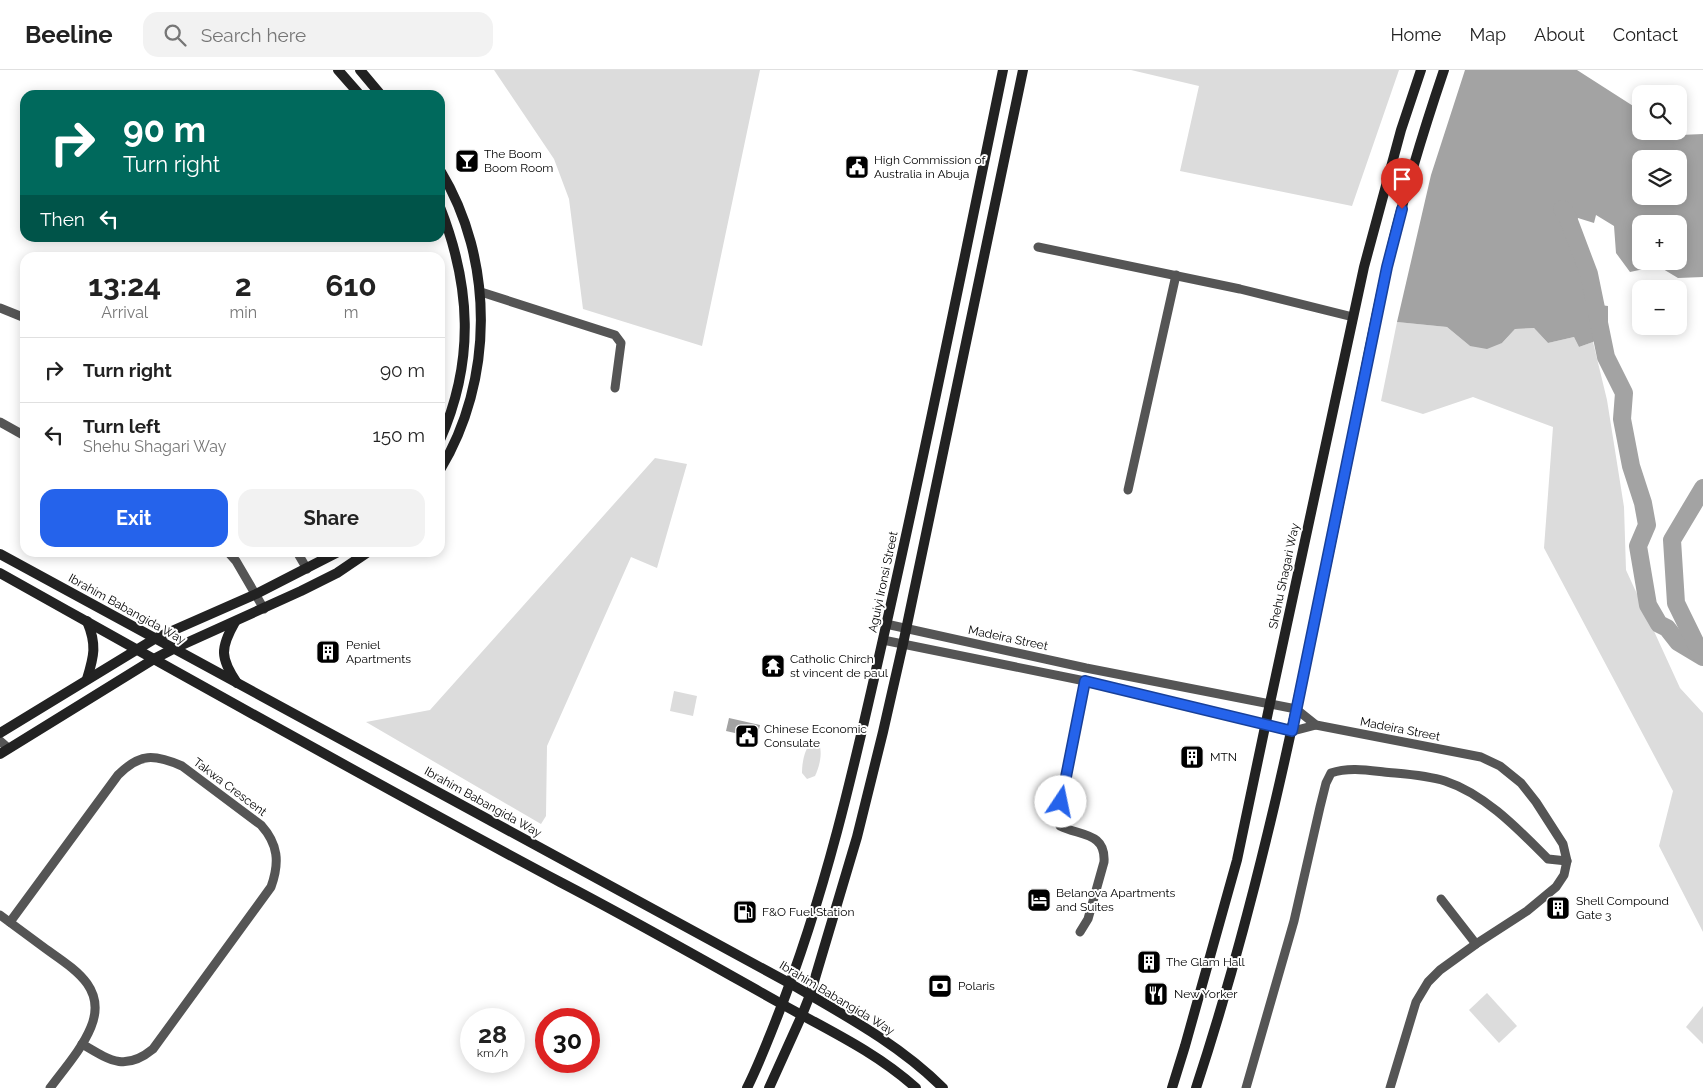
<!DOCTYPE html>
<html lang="en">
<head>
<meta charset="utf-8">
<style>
	body { margin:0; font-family:Raleway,sans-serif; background:#f2f2f2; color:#222; height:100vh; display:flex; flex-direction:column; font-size:19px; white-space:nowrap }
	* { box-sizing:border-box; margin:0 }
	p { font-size:16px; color:#767676 }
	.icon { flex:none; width:28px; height:28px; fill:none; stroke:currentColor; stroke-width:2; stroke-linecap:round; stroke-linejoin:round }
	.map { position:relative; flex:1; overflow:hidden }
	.side { position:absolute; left:20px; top:182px; width:425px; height:305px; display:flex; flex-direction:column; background:#fff; border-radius:15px; box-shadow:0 2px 12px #0003 }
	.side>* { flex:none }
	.hud { position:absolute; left:20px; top:20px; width:425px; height:152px; border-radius:15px; box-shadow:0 2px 12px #0003; background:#00695c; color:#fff; overflow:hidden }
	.controls { position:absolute; left:1632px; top:15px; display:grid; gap:10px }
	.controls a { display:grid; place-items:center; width:55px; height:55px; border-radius:10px; background:#fff; box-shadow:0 2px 12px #0003; font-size:25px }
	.speed { position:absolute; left:460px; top:938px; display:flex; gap:10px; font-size:25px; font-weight:700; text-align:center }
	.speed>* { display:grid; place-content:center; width:65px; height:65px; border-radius:50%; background:#fff; box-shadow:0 2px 12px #0003; line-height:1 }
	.speed small { font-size:12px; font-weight:400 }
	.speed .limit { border:8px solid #d22; background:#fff; color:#111 }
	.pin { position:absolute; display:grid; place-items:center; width:42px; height:42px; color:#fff; margin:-51px -21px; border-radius:50% 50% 50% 0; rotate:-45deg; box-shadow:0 0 5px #0007 }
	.pin .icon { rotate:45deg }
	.me { position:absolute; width:55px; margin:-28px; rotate:11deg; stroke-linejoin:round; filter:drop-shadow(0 0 4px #0008) }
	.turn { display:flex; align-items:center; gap:18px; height:105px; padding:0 20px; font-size:22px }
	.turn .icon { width:65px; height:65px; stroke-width:2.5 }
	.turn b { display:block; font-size:35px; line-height:42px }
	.then { display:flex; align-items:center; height:48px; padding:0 20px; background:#0003; gap:10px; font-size:19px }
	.eta { display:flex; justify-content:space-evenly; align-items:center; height:85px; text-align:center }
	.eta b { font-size:30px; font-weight:700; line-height:35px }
	.button { display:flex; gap:10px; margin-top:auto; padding:10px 20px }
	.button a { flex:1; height:58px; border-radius:15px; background:#2563eb; color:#fff; font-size:20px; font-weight:700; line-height:58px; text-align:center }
	.button a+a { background:#f2f2f2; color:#222 }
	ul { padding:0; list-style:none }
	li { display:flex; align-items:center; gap:15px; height:65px; padding:0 20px; border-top:1px solid #e0e0e0 }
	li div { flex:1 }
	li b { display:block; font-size:19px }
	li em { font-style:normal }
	header { display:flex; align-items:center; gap:30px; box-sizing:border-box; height:70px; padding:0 25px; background:#fff; border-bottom:1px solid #e0e0e0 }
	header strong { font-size:24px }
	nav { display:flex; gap:28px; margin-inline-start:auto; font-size:18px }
	.search { width:350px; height:45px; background:#f2f2f2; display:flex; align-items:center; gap:12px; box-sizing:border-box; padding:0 18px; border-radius:15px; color:#767676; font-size:19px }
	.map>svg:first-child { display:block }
</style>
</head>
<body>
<header>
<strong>Beeline</strong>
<div class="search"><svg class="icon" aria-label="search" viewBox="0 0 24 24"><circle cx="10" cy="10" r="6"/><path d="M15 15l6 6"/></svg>Search here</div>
<nav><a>Home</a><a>Map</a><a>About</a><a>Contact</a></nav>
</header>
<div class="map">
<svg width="1703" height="1018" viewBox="0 0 1703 1018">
	<rect width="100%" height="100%" fill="#fff"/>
	<g fill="#dcdcdc">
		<path d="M494,0h266l-58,276 -119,-37 -14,-110 -15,-40z"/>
		<path d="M1131,0h268l-47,136 -172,-35 19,-85z"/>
		<path d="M1397,252l50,5 23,19 32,-3 13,-14 19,-1 14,15 26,-6 5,10 14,-5 14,58 17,107 2,63 54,118 23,25v219l-44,-86 14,-55 -129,-243 9,-121 -80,-30 -50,17 -42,-13z"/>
		<path d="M655,388l32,6 -30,104 -26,-11 -84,189 -1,70 -5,8 -175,-102 64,-12z"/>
		<path d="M674,621l23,5 -4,20 -23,-5z"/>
		<path d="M812,673l7,1c4,9 0,24 -4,32l-8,3 -5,-6c0,-9 2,-25 10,-30z"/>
		<path d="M1487,923l30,33 -18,17 -30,-33z"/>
		<path d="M1703,936v38l-17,-17z"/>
	</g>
	<g fill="#a3a3a3" fill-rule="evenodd">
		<path d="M1465,0h112l64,41v20h32l7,4 23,-1v143l-25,1 -20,-12 -28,6 -14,-19 -2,-27 -18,-11 -2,8 -16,-5 -9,16 1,12 15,5 6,33 1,20 16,2v22l-15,14 -14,5 -5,-10 -26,6 -14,-15 -19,1 -13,14 -15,6 -17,-3 -23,-19 -50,-5 34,-147zM1641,89h38v37h-38zM1641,154h38v37h-38z"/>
		<path d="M729,648l31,7 -3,13 -31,-7z"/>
	</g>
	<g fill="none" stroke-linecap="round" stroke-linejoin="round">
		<g stroke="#a3a3a3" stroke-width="18">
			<path d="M1562,139l4,4 23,61 17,83 18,36 -2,26 9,47 12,37 4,22 -9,21 10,59 11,19 8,4 11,14 25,15"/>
			<path d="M1701,584l-25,-51 -4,-63 31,-52"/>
		</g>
		<g stroke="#555" stroke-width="9">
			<path d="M1038,177l202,42 113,28"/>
			<path d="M481,222l134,43 6,8 -6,45"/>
			<path d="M0,238l25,10"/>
			<path d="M0,352l25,14"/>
			<path d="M1128,420l48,-215"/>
			<path d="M228,482l8,9 28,48"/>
			<path d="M297,482l10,17"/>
			<path d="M886,554l200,44 210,41 20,16 165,32 19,9 21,17 15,19 27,42 4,17 -3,14 -8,12 -29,24 -51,33 -36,26 -12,12 -12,20 -26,86"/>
			<path d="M883,570l202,41 208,50 23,-6"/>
			<path d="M0,671l8,7"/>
			<path d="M1441,829l35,45"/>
			<path d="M0,845c15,11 31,23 46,34 28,20 61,39 45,78 -9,22 -27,42 -41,61"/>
			<path d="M10,852l108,-147c22,-22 36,-21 64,-9l79,59c17,19 19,37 10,62l-118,162c-28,23 -44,11 -71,-5"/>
			<path d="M1080,862l8,-13 16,-57c2,-30 -24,-26 -44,-36l-3,-7 28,-138"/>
			<path d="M1246,1018l48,-167 26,-114 6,-24 5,-10c17,-6 36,-3 53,-1 20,2 42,3 61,9 40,13 74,49 103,78l19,2"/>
		</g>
		<g stroke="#222" stroke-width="10">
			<path d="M338,0l22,25"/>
			<path d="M360,0l21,25"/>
			<path d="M440,100c55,90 54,211 0,300"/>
			<path d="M440,137c31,79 35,154 0,233"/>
			<path d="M0,484l791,430c53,31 108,60 152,104"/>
			<path d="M0,503c186,104 372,209 560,309 73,38 145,79 218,120 48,27 97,49 138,86"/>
			<path d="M235,552c-15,26 -15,36 2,61"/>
			<path d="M87,609c7,-23 10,-34 0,-58"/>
			<path d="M0,663l156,-95 100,-44 82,-42"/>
			<path d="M0,684l154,-95 19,-10 128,-58 36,-18 31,-21"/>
			<path d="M747,1018c11,-22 20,-45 29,-68 49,-123 78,-252 107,-381 43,-189 81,-379 120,-569"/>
			<path d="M769,1018l33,-73 8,-20 47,-158 26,-105 20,-88 120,-574"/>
			<path d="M1172,1018l13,-42 52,-186 33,-157 94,-436 37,-137 20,-60"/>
			<path d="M1196,1018c66,-200 106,-404 148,-609 14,-71 27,-142 43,-212 15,-66 35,-132 57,-197"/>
		</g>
	</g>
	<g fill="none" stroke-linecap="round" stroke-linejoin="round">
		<g stroke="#184099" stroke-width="12">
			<path id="route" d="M1061,732l24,-121 207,50 95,-464 15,-58"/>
		</g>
		<use href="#route" stroke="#2563eb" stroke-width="9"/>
	</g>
	<defs>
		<g id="bar-square" transform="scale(1.25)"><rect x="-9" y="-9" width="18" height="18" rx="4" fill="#000" stroke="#fff"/><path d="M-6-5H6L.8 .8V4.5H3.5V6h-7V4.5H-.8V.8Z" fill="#fff"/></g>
		<g id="civic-square" transform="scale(1.25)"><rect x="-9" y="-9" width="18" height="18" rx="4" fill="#000" stroke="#fff"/><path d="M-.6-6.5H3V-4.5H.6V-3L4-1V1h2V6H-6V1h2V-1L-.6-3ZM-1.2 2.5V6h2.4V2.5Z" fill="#fff"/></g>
		<g id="building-square" transform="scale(1.25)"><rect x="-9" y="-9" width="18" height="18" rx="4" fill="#000" stroke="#fff"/><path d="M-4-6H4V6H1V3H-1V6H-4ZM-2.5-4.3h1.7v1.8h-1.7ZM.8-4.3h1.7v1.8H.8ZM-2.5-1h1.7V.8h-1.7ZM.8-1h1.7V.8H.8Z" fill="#fff"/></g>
		<g id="temple-square" transform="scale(1.25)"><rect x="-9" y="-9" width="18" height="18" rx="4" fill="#000" stroke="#fff"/><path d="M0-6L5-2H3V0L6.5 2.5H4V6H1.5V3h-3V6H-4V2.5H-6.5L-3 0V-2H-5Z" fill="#fff"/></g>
		<g id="hotel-square" transform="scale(1.25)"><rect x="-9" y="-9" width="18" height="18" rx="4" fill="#000" stroke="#fff"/><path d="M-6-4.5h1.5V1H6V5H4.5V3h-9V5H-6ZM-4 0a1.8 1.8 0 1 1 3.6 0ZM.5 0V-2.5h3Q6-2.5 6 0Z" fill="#fff"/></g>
		<g id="fuel-square" transform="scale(1.25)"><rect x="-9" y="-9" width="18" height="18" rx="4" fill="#000" stroke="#fff"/><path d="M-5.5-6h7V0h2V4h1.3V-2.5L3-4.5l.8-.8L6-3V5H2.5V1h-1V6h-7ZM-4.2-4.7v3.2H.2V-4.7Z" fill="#fff"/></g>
		<g id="bank-square" transform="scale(1.25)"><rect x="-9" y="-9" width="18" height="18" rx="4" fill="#000" stroke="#fff"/><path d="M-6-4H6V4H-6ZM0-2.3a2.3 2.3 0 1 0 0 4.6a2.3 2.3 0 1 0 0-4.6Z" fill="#fff"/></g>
		<g id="restaurant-square" transform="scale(1.25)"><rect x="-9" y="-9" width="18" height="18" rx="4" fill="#000" stroke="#fff"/><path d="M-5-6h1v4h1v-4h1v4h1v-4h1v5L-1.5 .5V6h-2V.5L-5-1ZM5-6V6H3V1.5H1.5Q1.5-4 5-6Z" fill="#fff"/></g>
	</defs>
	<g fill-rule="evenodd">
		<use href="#bar-square" x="467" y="91"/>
		<use href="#civic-square" x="857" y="97"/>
		<use href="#building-square" x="328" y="582"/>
		<use href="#temple-square" x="773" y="596"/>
		<use href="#civic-square" x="747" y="666"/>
		<use href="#building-square" x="1192" y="687"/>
		<use href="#hotel-square" x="1039" y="830"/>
		<use href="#building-square" x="1558" y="838"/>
		<use href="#fuel-square" x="745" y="842"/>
		<use href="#building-square" x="1149" y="892"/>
		<use href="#bank-square" x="940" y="916"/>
		<use href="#restaurant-square" x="1156" y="924"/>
	</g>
	<g text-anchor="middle" stroke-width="4" stroke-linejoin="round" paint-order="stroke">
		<g font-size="12" fill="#000" stroke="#fff" text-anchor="start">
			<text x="484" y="88">The Boom<tspan x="484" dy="14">Boom Room</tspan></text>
			<text x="874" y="94">High Commission of<tspan x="874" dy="14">Australia in Abuja</tspan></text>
			<text x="346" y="579">Peniel<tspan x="346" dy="14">Apartments</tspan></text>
			<text x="790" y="593">Catholic Chirch<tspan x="790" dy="14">st vincent de paul</tspan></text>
			<text x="764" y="663">Chinese Economic<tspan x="764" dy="14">Consulate</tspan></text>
			<text x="1210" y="691">MTN</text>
			<text x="1056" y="827">Belanova Apartments<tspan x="1056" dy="14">and Suites</tspan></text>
			<text x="1576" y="835">Shell Compound<tspan x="1576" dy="14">Gate 3</tspan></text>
			<text x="762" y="846">F&amp;O Fuel Station</text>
			<text x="1166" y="896">The Glam Hall</text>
			<text x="958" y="920">Polaris</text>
			<text x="1174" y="928">New Yorker</text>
		</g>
		<g font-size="12" fill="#000" stroke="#fff">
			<text transform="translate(1284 506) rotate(-78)" y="4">Shehu Shagari Way</text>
			<text transform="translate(883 512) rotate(-78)" y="4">Aguiyi Ironsi Street</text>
			<text transform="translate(127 539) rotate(29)" y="4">Ibrahim Babangida Way</text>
			<text transform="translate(1008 568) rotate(12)" y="4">Madeira Street</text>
			<text transform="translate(1400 659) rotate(11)" y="4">Madeira Street</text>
			<text transform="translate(230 717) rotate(37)" y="4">Takwa Crescent</text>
			<text transform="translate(483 732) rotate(29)" y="4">Ibrahim Babangida Way</text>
			<text transform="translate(837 928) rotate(31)" y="4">Ibrahim Babangida Way</text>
		</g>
	</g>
</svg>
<div class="controls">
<a><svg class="icon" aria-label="search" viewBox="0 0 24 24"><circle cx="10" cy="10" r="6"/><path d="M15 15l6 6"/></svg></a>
<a><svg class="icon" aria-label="layers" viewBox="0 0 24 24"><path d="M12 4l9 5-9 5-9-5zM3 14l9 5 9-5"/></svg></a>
<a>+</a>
<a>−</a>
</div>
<div class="speed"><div>28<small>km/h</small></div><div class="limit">30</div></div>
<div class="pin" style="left:1402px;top:139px;background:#d93025"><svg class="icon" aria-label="arrive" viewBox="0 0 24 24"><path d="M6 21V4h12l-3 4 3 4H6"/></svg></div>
<svg class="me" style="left:1061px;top:732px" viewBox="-20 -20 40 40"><circle r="19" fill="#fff"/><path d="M0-13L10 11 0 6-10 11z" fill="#2563eb"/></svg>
<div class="hud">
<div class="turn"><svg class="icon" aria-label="right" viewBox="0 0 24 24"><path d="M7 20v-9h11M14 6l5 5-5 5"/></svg><div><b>90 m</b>Turn right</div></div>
<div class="then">Then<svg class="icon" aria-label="left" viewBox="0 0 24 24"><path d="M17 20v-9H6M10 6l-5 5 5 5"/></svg></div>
</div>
<section class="side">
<div class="eta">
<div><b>13:24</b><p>Arrival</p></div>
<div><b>2</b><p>min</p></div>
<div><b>610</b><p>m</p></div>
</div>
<ul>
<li><svg class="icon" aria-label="right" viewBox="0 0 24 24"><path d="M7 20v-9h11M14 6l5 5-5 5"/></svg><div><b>Turn right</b></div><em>90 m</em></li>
<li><svg class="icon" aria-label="left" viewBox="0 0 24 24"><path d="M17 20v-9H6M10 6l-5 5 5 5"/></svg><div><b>Turn left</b><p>Shehu Shagari Way</p></div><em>150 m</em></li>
</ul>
<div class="button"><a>Exit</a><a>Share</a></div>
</section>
</div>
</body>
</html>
